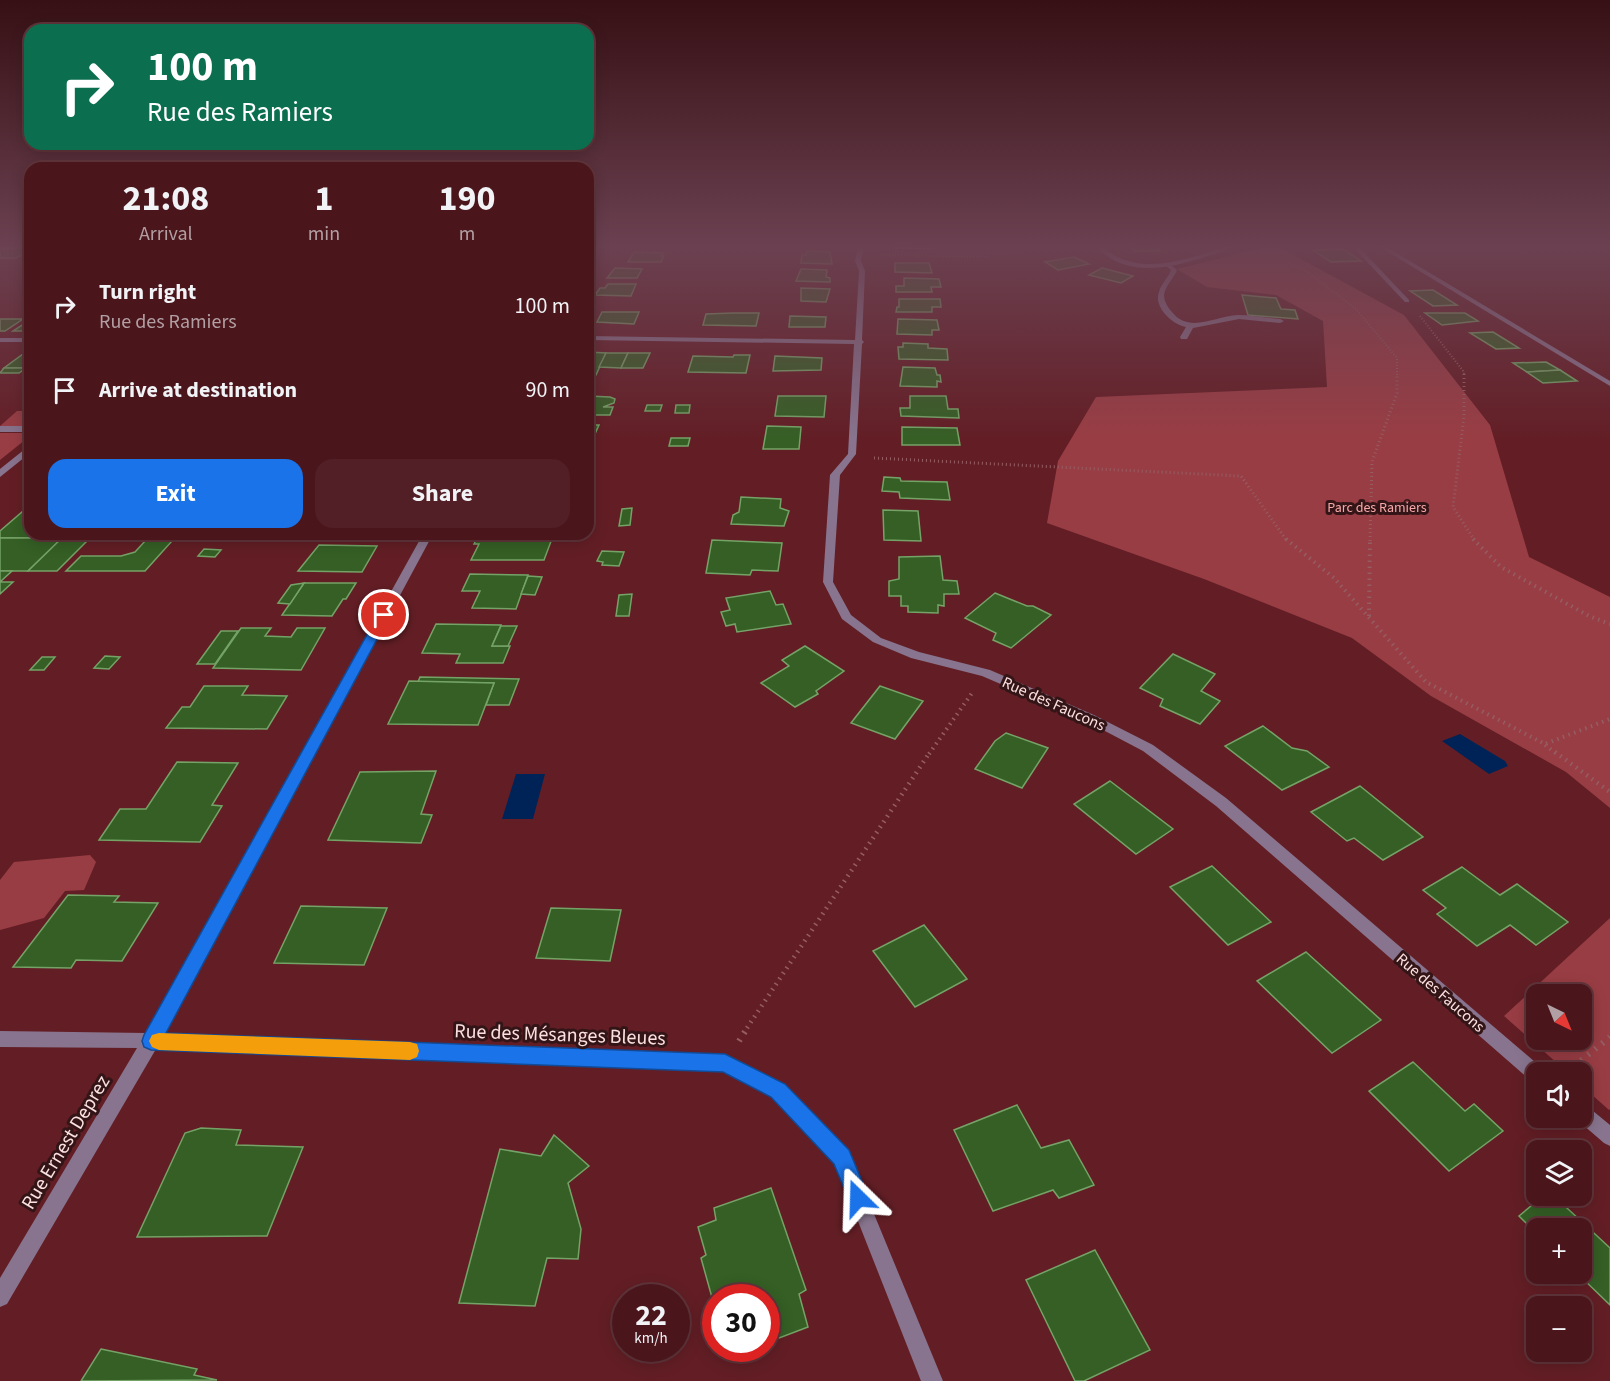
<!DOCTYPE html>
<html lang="en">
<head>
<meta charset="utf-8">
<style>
	body { margin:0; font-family:"Source Sans 3",sans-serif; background:#511f25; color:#f1f3f6; height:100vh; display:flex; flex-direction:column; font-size:22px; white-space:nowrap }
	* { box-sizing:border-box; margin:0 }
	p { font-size:20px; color:#b29fa3 }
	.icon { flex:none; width:33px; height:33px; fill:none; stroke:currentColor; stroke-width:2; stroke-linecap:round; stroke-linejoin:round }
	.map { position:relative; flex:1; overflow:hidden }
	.side { position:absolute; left:24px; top:162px; width:570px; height:378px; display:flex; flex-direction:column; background:#4a161c; border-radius:18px; box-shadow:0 3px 15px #0003,0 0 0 2px #61353b }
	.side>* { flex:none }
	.top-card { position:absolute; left:24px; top:24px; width:570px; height:126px; border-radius:18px; box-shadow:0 3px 15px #0003,0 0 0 2px #61353b; background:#0b6e4f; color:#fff; overflow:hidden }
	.needle { width:39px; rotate:137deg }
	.tools { position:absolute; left:1526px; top:984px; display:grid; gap:12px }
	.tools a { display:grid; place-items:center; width:66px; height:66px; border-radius:12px; background:#4a161c; box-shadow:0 3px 15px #0003,0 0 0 2px #61353b; font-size:30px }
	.speed { position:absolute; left:612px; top:1284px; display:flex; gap:12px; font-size:30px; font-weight:700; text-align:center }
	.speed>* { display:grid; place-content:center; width:78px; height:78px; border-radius:50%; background:#4a161c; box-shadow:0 3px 15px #0003,0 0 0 2px #61353b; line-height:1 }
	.speed small { font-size:15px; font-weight:400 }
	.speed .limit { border:9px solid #d22; background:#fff; color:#111 }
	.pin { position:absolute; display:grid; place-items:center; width:51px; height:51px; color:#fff; margin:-26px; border:3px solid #fff; border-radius:50%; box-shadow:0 2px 6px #0007 }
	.me { position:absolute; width:66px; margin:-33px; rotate:338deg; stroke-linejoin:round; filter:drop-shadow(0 0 4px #0008) }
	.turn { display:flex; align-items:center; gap:21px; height:126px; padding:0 24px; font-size:27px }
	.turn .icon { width:78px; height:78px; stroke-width:2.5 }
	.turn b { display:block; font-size:42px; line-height:51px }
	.eta { display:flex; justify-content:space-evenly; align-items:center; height:102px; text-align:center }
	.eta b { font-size:36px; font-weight:700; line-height:42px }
	.button { display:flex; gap:12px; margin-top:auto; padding:12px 24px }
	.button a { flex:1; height:69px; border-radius:18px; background:#1a73e8; color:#fff; font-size:24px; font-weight:700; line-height:69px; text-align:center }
	.button a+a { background:#511f25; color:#f1f3f6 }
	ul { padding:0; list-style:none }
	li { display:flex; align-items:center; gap:18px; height:84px; padding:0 24px }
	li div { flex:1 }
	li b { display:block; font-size:22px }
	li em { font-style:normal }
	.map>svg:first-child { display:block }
</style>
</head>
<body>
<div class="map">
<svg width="1610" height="1381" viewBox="0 0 1610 1381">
	<rect width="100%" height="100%" fill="#631e25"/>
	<g fill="#993d44" fill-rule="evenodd">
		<path d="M1269,246h8l127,69 86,110 39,132 81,40v211l-44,-36 -135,-76 -79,-58 -148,-59 -157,-56 11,-62 38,-64 231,-10 -4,-66 -47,-26 -69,-8 -30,-18z"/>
		<path d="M17,411h13v15h-30z"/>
		<path d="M0,433h30v3l-30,24z"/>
		<path d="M90,855l6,7 -12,28 -19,1 -21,27 -44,12v-50l14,-18z"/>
		<path d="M1610,918v191l-1,1 -28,-25v-13h-14l-63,-56zM1536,994h45v46h-45z"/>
	</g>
	<g fill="#002357">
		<path d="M1460,734l45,27 3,5 -19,8 -47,-33z"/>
		<path d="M516,774h29l-12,45h-31z"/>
	</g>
	<g fill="#355f25" stroke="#75a367" stroke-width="1.5">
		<path d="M893,246h40l1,3 -40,-1z"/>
		<path d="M1130,246h26l4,5h-26z"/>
		<path d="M0,248h30v2l-14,8h-16z"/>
		<path d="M1343,249l18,12 -30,1 -18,-12z"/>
		<path d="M807,251l23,1 2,12 -31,-1 1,-8h4z"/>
		<path d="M634,252l29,1 -2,3h3l-3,6h-33z"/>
		<path d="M1074,257l15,7 -31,6 -13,-8z"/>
		<path d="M895,263h34l3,10 -37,-1z"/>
		<path d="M615,268l27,1 -5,9h-30z"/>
		<path d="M1102,268l31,8 -12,7 -32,-8z"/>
		<path d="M801,269l26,1 -1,7 4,1v4l-34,-1z"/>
		<path d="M904,278l35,1 2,8h-10l1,5h-36v-6h8z"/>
		<path d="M608,284h28l-5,12 -36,-1 5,-7h5z"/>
		<path d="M801,288l29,1 -4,13 -25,-1z"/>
		<path d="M1433,290l24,15 -24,1 -23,-15z"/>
		<path d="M1242,295l34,3 5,11 14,1 3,9 -50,-4z"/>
		<path d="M899,299h41l1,8h-9v5h-36l1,-5h2z"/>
		<path d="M602,312h37l-5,12 -37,-2z"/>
		<path d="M733,313h26l-3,13 -53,-1 3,-11z"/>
		<path d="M1425,313h40l13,8 -36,4z"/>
		<path d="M790,316l36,1 -1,10h-36z"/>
		<path d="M0,319h23l-18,12h-5z"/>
		<path d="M898,319l39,1 2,10h-7v5l-35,-1z"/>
		<path d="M30,320v11h-17z"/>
		<path d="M1493,332l26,16 -23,1 -26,-16z"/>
		<path d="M903,343l25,1v4l19,1 1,11 -49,-1 -1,-12h5z"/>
		<path d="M588,352l18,1 -10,22h-8z"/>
		<path d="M606,353h22l-7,15 -22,-1z"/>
		<path d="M628,353h22l-7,15h-22z"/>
		<path d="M23,354h7v14h-26z"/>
		<path d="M734,355h16l-4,18 -58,-1 5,-16 40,1z"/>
		<path d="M775,356l47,2 -1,12 -48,1z"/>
		<path d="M1546,362l14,8 -33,2 -14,-9z"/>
		<path d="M903,367l32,1 2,7h3l1,7 -4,-1v6l-37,-1z"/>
		<path d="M4,368h22l-7,5h-19z"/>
		<path d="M1560,370l17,11 -34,2 -16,-11z"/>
		<path d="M588,396l22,1 5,2 -1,4 -11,4h10l-3,8h-22z"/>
		<path d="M778,396h48l-2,21 -49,-1z"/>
		<path d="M910,396h36l2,13h10l1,9 -58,-2 -1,-8h10z"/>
		<path d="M647,405h15l-2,6h-15z"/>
		<path d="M676,405h14l-1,8h-14z"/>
		<path d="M588,425h11l-5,11h-6z"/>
		<path d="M767,426l34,1 -2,22h-36z"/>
		<path d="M902,427l55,1 3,17h-58z"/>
		<path d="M671,438h19l-2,8h-19z"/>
		<path d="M884,477l16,1 1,3 46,1 3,18 -50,-2 -1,-6 -17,-1z"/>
		<path d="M741,497l40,2 -1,9 9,3 -5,15 -53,-2 2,-9 6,-3z"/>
		<path d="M30,505v29h29l-4,4h-55v-7z"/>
		<path d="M632,508l-2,17 -11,1 3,-17z"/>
		<path d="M883,510l35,1 3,30 -37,-1z"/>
		<path d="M84,534h95l-6,7 -94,-3z"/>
		<path d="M479,534h34l40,2 -9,24h-73l8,-16h-5z"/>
		<path d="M0,538h62l-34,33h-28z"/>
		<path d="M62,538h28l-33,33h-29z"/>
		<path d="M146,540l26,1 -27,30h-79l15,-15h40l14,-4z"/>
		<path d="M712,540l70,3 -4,28 -26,-1 -2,5 -44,-2z"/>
		<path d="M319,545l58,1 -15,26 -64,-1z"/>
		<path d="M204,549l17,1 -6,7 -17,-1z"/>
		<path d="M602,551l22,1 -5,14 -17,-1 1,-3 -6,-1z"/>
		<path d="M940,556l3,24 14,1 2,13h-15v12l-6,-1v8l-30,-1v-6h-7v-10h-12v-15l10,-2v-22z"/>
		<path d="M0,571h12l-12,11h13l-13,12z"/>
		<path d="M470,574l58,1 -12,34 -44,-1 8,-17h-18z"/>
		<path d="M528,576l14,1 -7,18 -14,-1z"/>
		<path d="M304,583h52l-10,16h-3l-11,17 -50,-1z"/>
		<path d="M304,583l-14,21 -12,-1 13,-18z"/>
		<path d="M770,591l6,14 7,-1 8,20 -54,8 -2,-8 -9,2 -5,-14 9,-2 -4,-12z"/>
		<path d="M995,593l32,13h6l18,9 -40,33 -18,-8 3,-7 -31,-15z"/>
		<path d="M632,594l-3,22h-13l3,-21z"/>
		<path d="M436,624l65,1 -9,21h18l-7,17h-47l4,-9 -38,-1z"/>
		<path d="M501,626h16l-9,20h-16z"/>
		<path d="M241,628h30l-6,8 26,1 6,-9h28l-24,42 -88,-2z"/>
		<path d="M221,631h17l-23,33h-18z"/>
		<path d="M805,646l39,25 -28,20 2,3 -23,13 -34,-24 28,-17 -7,-6z"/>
		<path d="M1173,654l42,20 -14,17 19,10 -20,23 -40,-18 3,-7 -23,-11z"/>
		<path d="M105,656l15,1 -11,12 -15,-1z"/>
		<path d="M42,657h13l-11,13h-14z"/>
		<path d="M420,677l99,2 -10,26h-23l8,-22 -76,-1z"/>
		<path d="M409,681l85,2 -16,42 -90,-1z"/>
		<path d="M204,686h44l-6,9 45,1 -20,33 -101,-1 16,-21h8z"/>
		<path d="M880,686l43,15 -28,38 -44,-16z"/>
		<path d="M1263,726l29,22 15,3 22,16 -47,23 -57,-44z"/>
		<path d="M1006,733l42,15 -26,40 -47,-19 20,-28z"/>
		<path d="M177,762l61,1 -26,42 10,1 -22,36 -101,-2 21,-31h26z"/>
		<path d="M436,771l-15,43 11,1 -11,28 -93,-3 32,-68z"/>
		<path d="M1110,781l63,48 -37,25 -62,-50z"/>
		<path d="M1360,786l63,51 -40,23 -29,-22 -7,3 -36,-29z"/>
		<path d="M1212,866l59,56 -43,23 -58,-58z"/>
		<path d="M1462,867l38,28 17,-11 51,38 -32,23 -26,-20 -33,21 -40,-32 9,-6 -23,-18z"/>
		<path d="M68,895l51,1 -5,6 44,1 -36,58 -46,-1 -5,8 -58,-1z"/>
		<path d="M301,906l86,2 -23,57 -90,-2z"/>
		<path d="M551,908l70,2 -11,51 -74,-3z"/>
		<path d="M924,925l43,54 -52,28 -42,-56z"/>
		<path d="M1306,952l75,68 -49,33 -75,-72z"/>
		<path d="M1413,1062l52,49 9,-7 29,27 -54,40 -80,-80z"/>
		<path d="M1017,1105l24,43 28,-8 25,45 -35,13 -6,-8 -60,21 -39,-81z"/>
		<path d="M201,1128l40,2 -5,15 67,2 -36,89 -130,1 48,-104z"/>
		<path d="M554,1135l35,31 -21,17 13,46 -3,30 -31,-1 -12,48 -76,-3 41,-154 41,7z"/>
		<path d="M771,1188l35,102 -7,4 9,33 -42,16v-45h-50v14l-15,-54 5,-3 -8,-28 18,-7 -2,-12z"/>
		<path d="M1543,1196h11l56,52v57l-32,-31h3v-46h-45v5l-17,-17z"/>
		<path d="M1095,1250l55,100 -66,31h-9l-49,-101z"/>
		<path d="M725,1348h25l-22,9z"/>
		<path d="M101,1349l96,20 -3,6 23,5 -136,1z"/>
	</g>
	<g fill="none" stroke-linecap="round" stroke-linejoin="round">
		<g stroke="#955d62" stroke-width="2" stroke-dasharray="1 2" stroke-linecap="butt">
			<path d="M1260,246l49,27 47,36 41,49v17"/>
			<path d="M880,255l109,2 -3,-9 68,-2"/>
			<path d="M1420,316l44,56v3"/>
		</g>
		<g stroke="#955d62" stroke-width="3" stroke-dasharray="1 3" stroke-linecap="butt">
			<path d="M1464,374v42l-11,91 22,34"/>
			<path d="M874,458l367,18 46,65"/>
			<path d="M1370,541l2,-79 25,-69v-19"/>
		</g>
		<g stroke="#955d62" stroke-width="4" stroke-dasharray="1.5 4.5" stroke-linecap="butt">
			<path d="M1286,539l48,39 92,104 119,62 65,-25"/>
			<path d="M1473,539l28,28 88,49 21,8"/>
			<path d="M1369,616l1,-77"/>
			<path d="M1545,745l12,9"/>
			<path d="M929,754l43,-61"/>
		</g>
		<g stroke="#955d62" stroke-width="4.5" stroke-dasharray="1.5 5" stroke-linecap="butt">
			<path d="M1555,752l55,40"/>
			<path d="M747,1028l183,-276"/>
		</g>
		<g stroke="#955d62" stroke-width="6" stroke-dasharray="2 7" stroke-linecap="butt">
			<path d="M739,1041l9,-14"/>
			<path d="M1567,1072l43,-35"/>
		</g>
		<g fill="#88748e" fill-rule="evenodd">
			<path d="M1352,246h6l51,54v2h-4z"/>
			<path d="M1167,265h4l6,5c-3,8 -12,16 -13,25 0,6 4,13 8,17 17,22 43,4 66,3 14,0 28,3 42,4l4,2 -4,2 -41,-4 -46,9 -6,11h-6l-1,-2 6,-10c-13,-2 -33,-20 -27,-35 2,-8 9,-14 12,-22l-5,-4z"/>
			<rect x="0" y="426" width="30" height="6"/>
		</g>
		<g fill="#88748e" fill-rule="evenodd">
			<path d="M591,246h6l-9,11v-7z"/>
			<path d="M858,246h6l-3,15 4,10 -3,69 2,2 -2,2 -6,110 -16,21 -7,107 18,33 30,23 38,14 71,18 104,45 59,30 73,53 316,270 2,4h-8v10l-6,-2 -314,-274 -73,-55 -57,-30 -104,-45 -71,-18 -38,-16 -31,-23 -19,-37 7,-107 18,-21 6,-110 -266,-4v-4l267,4 4,-69 -4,-10z"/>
			<path d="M1095,246h6c31,26 63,19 99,9 12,-4 23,-9 36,-9 -9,5 -21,8 -31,11 -38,12 -79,21 -110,-11z"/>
			<rect x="0" y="338" width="30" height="4"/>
			<path d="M30,445v8l-30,24v-8z"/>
			<path d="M423,534h10l-269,500 561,21 6,2 53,28 64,66 95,230h-22l-86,-218 -63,-66 -49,-26 -567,-22 -149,255 -7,3v-29l137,-230 -137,-1v-16l146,2z"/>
			<path d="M1581,1103l6,3 23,19v21l-6,-3 -29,-25h6z"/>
		</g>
		<path fill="#88748e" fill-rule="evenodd" d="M1378,246h7l225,135v5z"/>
	</g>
	<linearGradient id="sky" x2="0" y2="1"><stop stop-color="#361014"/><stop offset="0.56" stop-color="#6b4151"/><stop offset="1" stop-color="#6b4151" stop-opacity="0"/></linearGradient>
	<rect width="1610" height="439" fill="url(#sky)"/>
	<path fill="#1a73e8" stroke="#114b97" stroke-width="1.5" d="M384,611l6,4 -224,418 559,21 60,30 64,66 20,48 -3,7 -8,3 -7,-3 -17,-41 -63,-67 -48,-25 -572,-22 -7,-3 -2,-6 2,-6 234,-420z"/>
	<path fill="#f59e0b" d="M159,1033l251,9 7,2 2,7 -2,6 -7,3 -251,-10 -7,-3 -3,-6 3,-6z"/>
	<g text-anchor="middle" stroke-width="6" stroke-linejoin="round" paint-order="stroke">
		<g font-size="14" fill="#f7a8a9" stroke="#341517">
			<text x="1377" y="512">Parc des Ramiers</text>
		</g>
		<g font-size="16" fill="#fbe0e0" stroke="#341517">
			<text transform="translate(1054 703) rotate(24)" y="6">Rue des Faucons</text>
			<text transform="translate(1441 992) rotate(41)" y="6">Rue des Faucons</text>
		</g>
		<g font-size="20" fill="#fbe0e0" stroke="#341517">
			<text transform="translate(560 1034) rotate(2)" y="7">Rue des Mésanges Bleues</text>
			<text transform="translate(65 1142) rotate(-59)" y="7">Rue Ernest Deprez</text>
		</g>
	</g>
</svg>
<div class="tools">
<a><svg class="needle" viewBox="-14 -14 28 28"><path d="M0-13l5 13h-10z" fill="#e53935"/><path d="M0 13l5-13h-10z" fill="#b29fa3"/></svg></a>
<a><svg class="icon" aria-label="sound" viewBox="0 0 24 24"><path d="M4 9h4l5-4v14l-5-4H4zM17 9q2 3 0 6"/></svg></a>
<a><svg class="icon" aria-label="layers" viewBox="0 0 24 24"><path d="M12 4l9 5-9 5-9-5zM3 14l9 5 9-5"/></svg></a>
<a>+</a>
<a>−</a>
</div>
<div class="speed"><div>22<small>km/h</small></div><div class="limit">30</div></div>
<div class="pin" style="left:384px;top:615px;background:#d93025"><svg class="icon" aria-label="arrive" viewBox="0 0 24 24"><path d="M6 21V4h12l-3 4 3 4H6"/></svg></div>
<svg class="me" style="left:858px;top:1198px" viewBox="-20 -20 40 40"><path d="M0-17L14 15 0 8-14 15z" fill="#1a73e8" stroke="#fff" stroke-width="4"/></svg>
<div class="top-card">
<div class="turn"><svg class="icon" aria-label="right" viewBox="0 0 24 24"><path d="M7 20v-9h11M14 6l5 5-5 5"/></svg><div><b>100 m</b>Rue des Ramiers</div></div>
</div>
<section class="side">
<div class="eta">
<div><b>21:08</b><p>Arrival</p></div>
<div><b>1</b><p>min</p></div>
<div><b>190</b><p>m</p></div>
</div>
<ul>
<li><svg class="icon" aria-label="right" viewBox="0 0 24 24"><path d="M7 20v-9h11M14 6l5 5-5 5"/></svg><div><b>Turn right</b><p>Rue des Ramiers</p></div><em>100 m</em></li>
<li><svg class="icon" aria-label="arrive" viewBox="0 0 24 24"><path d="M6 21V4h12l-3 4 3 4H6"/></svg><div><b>Arrive at destination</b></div><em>90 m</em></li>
</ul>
<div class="button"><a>Exit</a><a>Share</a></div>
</section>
</div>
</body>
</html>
